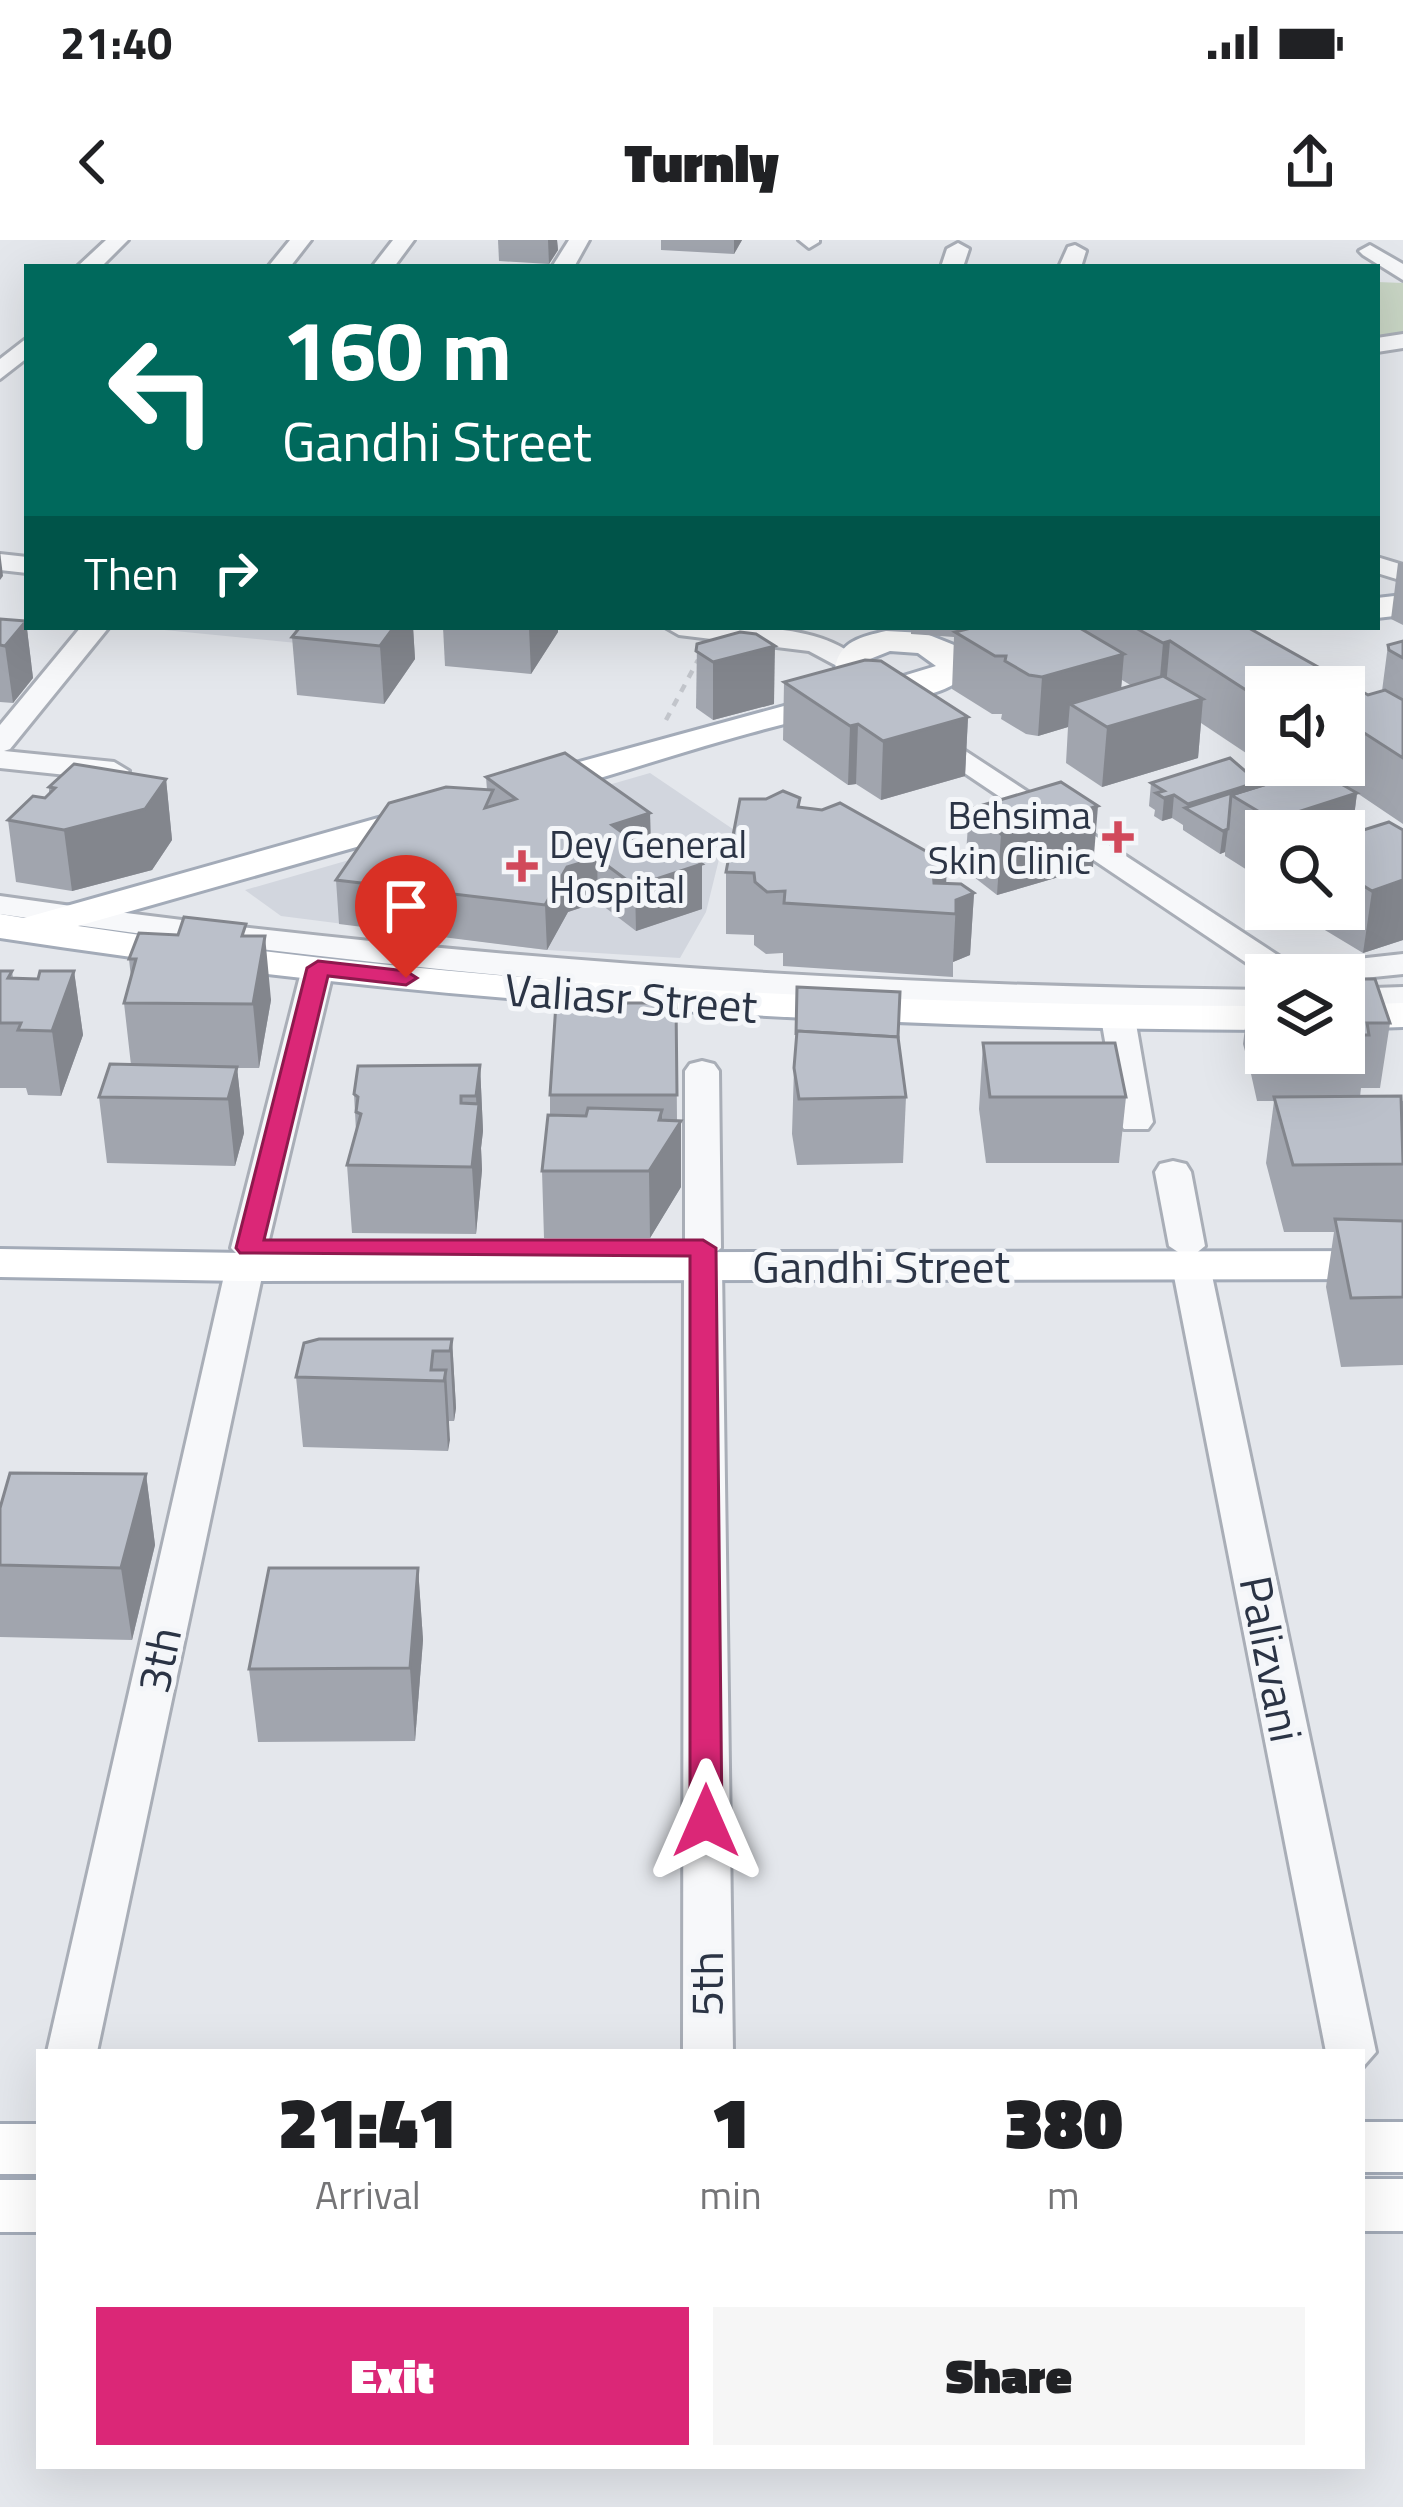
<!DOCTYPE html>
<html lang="en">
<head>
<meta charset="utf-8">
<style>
	body { margin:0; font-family:"Titillium Web",sans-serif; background:#f6f6f6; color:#202124; height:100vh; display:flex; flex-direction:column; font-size:45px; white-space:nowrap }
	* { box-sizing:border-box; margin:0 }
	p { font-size:39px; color:#757577 }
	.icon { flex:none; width:66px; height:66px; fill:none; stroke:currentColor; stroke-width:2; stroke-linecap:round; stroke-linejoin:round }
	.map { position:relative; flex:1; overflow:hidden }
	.panel { position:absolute; left:36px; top:1809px; width:1329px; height:420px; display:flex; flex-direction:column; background:#fff; border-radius:0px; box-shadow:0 12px 48px #0002 }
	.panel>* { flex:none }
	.top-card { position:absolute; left:24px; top:24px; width:1356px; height:366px; border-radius:0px; box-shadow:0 12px 48px #0002; background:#00695c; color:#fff; overflow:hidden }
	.controls { position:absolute; left:1245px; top:426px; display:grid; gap:24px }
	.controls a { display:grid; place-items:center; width:120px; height:120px; border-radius:0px; background:#fff; box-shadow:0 12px 48px #0002; font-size:60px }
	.pin { position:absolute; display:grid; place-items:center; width:102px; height:102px; color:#fff; margin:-123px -51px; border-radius:50% 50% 50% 0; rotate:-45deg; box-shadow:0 0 12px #0007 }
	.pin .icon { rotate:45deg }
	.me { position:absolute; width:132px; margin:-66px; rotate:0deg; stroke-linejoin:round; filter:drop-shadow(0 0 9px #0008) }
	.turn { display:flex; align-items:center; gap:42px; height:252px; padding:0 60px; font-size:54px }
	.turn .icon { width:156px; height:156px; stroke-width:2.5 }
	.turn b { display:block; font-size:84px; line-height:102px }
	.then { display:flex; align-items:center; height:114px; padding:0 60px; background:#0003; gap:24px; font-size:45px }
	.eta { display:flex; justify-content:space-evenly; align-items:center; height:204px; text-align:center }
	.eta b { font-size:72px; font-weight:800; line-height:84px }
	.primary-button { display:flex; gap:24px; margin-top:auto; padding:24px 60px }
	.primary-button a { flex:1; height:138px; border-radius:0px; background:#db2777; color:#fff; font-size:48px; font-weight:800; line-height:138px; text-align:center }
	.primary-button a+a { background:#f6f6f6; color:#202124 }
	.status { display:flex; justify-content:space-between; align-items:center; height:84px; padding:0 60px; background:#fff; direction:ltr }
	.status svg { height:33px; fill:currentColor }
	header { display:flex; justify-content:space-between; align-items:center; height:156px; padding:0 60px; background:#fff; font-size:54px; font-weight:800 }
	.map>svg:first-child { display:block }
</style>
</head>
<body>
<div class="status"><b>21:40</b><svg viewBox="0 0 49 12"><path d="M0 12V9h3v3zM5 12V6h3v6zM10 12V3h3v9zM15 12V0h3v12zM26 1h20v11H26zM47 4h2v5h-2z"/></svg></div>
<header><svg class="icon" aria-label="back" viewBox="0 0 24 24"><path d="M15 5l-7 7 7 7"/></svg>Turnly<svg class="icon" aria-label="share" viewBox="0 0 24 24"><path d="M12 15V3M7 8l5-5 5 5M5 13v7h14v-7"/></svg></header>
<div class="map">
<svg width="1403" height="2267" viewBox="0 0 1403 2267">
	<rect width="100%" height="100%" fill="#e4e7ec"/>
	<g fill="#d2d6de">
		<path d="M134,387h187l-14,17z"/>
		<path d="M650,533l99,67 -1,5 -25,-2 -17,69 -26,46 -133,-8 -266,-34 -36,-26z"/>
	</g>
	<path fill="#c9d6c5" d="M1377,42l26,1v54l-26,3z"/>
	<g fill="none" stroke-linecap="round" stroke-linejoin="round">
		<g stroke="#a9aeb7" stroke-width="6">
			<g id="minor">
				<path d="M106,0h22l-27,27h-24z"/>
				<path d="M290,0h21l-21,27h-22z"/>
				<path d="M393,0h21l-20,27h-22z"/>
				<path d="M569,0h20l-15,27h-22z"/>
				<path d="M799,0h20v2l-10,6z"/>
				<path d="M958,3l11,6 -6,18h-22l6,-18z"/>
				<path d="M1075,5l11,6 -5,16h-22l9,-20z"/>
				<path d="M1370,5l33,19v16l-40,-25 -4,-4z"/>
				<path d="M1403,94v14l-26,4v-14z"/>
				<path d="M27,98v20l-27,21v-20z"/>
				<path d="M0,314l27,3v16l-27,-3z"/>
				<path d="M1377,317l26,8v16l-26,-8z"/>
				<path d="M81,387h28l-99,122 -6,2 110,11 15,9 -15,9 -114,-12v-43z"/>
				<path d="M665,387c57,0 159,-9 199,38l-14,8 -41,-22 -130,-16z"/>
				<path d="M921,482l373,244 109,-12v20l-59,6v-5l-78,1 -355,-239 -4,-6z"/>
				<path d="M0,656c421,60 841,90 1266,94v20l-145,-1 14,9 18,104 -5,7h-24l-5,-7 -18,-104 15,-9c-374,-4 -746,-41 -1116,-95z"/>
				<path d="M318,718l16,10 -67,280 -13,10 10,9 -167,785h-50l179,-785 14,-10 -9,-9 71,-280z"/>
				<path d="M1403,747v20l-59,2v-20z"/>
				<path d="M702,821l12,3 5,7 2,177 -11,9 12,10 11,785h-50l1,-785 12,-10 -11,-9v-177l5,-7z"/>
				<path d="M1173,921l13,3 5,8 14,74 -11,9 10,3 6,8 166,786 -14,16v-16h-36l-154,-786 12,-10 -15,-10 -14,-74 5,-8z"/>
			</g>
		</g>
		<g stroke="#a3abb8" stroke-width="6">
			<g id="major">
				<path d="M1403,355v20l-26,3v-20z"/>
				<path d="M886,391l38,2 40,16 7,20c-21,29 -70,30 -103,36 -110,21 -218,59 -325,90h-26l-5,-8 5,-8 340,-93 -22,-17c4,-28 26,-32 51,-38zM890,411l28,2 18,13 -33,10 -33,-11v-6z"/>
				<path d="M428,564l13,3 6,8 -6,8 -363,103c394,60 790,78 1188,80v24c-425,-2 -845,-27 -1266,-92v-24l24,4z"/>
				<path d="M1403,763v24l-59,2v-24z"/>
				<path d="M0,1009l245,4 1158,-2v28l-1158,2 -245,-4z"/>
				<rect x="1362" y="1882" width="41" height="50"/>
				<rect x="0" y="1884" width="39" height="50"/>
				<rect x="1362" y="1939" width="41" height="52"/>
				<rect x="0" y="1940" width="39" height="52"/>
			</g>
		</g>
		<path stroke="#c2c5cb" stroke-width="4.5" stroke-dasharray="8 8" stroke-linecap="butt" d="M666,480l32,-60"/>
		<use href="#minor" fill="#f7f8fa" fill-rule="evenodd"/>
		<use href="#major" fill="#fff" fill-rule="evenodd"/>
	</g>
	<g fill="#a1a5ae" fill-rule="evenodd">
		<path d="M498,0h59l1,10 -9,14 -50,-3z"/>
		<path d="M661,0h81l-8,14 -73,-4z"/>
		<path d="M1403,322v63l-12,-6 7,-56z"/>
		<path d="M0,379l26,2 7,57 -20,25 -13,-1z"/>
		<path d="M413,387l2,32 -31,45 -87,-9 -5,-58z"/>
		<path d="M443,387h115v5l-27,42 -86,-8z"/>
		<path d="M911,387h336l121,68 14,-4 6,-46 15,-4v183l-46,-31 -5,41 51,-4v110l-40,13 -68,-41v-3h49v-78h-78v51l-41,-26v-4l-5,2 -37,-24v-5l-11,-7 -10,3 -8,-5 1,-6 -6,-4 2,-23 107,1 46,-12 -22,5 -81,-54 -3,35 -96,29 -36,-24 2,-36 -30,9 -12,-2 -25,-15 1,-5h-10l-40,-25 2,-52 -43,-3zM1122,440l10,6 -11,3zM1266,447h78v78h-78z"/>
		<path d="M697,404l77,60 -61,16 -17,-12z"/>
		<path d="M784,442l184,35 -3,59 -84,24 -25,-16 -8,1 -65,-45z"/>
		<path d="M486,537l164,36 1,34 47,14 4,48 -66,22 -38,-29 -30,10 -21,38 -208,-26 -3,-44 151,-90z"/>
		<path d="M166,539l6,61 -20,30 -80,21 -56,-9 -8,-62 37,-22 4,-5v-6z"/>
		<path d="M800,558v9l146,77 28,9 -4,62 -17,7v15l-170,-11v-13l-17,1 -12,-9v-10l-28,-1v-62l40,-73z"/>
		<path d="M969,569l124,58 -96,28 -32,-25z"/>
		<path d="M248,696l23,64 -12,68h-22l7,65 -9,33 -128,-3 -8,-66 32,-32 -7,-62 7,-25 -2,-19z"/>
		<path d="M0,731h12l1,7 25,1 36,-8 9,64 -22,61 -33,-1 -2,-7h-26z"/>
		<path d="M1344,739l46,44 -10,65h-19l-1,9 43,4v264l-62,2 -15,-80 8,-55h-50l-18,-69 8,-62h-17l-6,-27 1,-12h-4l-5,-18 8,-64h15v73h78z"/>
		<path d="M676,763l1,118 4,66 -31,51h-106l-2,-67 8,-56v-20z"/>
		<path d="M898,797l8,60 -3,66 -106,2 -5,-31 2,-66z"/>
		<path d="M983,803l143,54 -7,66h-133l-7,-54z"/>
		<path d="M480,825l3,66 -2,17 1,22 -6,64 -124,-1 -5,-68 9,-34 -2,-37z"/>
		<path d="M452,1099l4,69 -2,13h-5l-1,30 -145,-4 -7,-70z"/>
		<path d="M146,1234l9,71 -23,95 -132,-3v-129z"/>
		<path d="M418,1328l5,72 -8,101 -157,1 -9,-73z"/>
	</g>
	<g fill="#83868d">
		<path d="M548,0h9l1,10 -9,14z"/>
		<path d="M734,0h8l-8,14z"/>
		<path d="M0,311l3,25 -3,4z"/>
		<path d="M26,381l7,57 -20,25 -8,-57z"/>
		<path d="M394,387h19l2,32 -31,45 -4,-58z"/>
		<path d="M529,387h29v5l-27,42z"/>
		<path d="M1170,401l-5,57 -7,2 5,-57z"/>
		<path d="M775,406l-1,58 -61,16v-58z"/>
		<path d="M1124,414l-5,58 -49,-8 -2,23 -30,9 4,-59z"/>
		<path d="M1203,459l-5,59 -96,29 5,-60z"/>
		<path d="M968,477l-3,59 -84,24 2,-59z"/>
		<path d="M858,484l-2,60 -8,1 2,-59z"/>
		<path d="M1355,487l-8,60 -12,3 3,-25h6v-35z"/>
		<path d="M1284,525h20l-1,6 -21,6z"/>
		<path d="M166,539l6,61 -20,30 -80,21 -8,-61z"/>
		<path d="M1258,542l-2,22 -25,-9 -43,14v-5z"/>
		<path d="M1357,553l-8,61 -5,2v-25h-72l1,-11z"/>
		<path d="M1174,555l-2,23 -10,3 2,-23z"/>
		<path d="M1098,566l-5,61 -96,28 4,-61z"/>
		<path d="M650,573l1,44 -39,-32z"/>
		<path d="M1228,589l-3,23 -5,2 3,-23z"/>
		<path d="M698,609v17l4,-2v45l-66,22 -1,-45 50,-33z"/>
		<path d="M597,618l1,44 -30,10 -21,38 -2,-45 22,-38z"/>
		<path d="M947,623l-2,50 -14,-1 2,-42z"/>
		<path d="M1403,640v60l-40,13 9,-62z"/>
		<path d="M974,653l-4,62 -17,7 3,-62z"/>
		<path d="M265,696l6,64 -12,68 -6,-64z"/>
		<path d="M74,731l9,64 -22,61 -9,-65z"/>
		<path d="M480,825l3,66 -2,17 1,22 -6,64 -4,-67 5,-49 -1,-22z"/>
		<path d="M237,827l7,66 -9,33 -7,-67z"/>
		<path d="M662,870v40l19,-29v66l-31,51 -1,-67z"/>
		<path d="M452,1099l4,69 -2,13 -4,-70z"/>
		<path d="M446,1130l4,70 -2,11 -4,-70z"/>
		<path d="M146,1234l9,71 -23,95 -11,-72z"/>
		<path d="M418,1328l5,72 -8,101 -5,-73z"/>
	</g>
	<g fill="#bbc0ca" stroke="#83868d" stroke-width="3">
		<path d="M0,379l26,2 -21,25 -5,-1z"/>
		<path d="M300,387h94l-14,19 -88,-9z"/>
		<path d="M975,387h103l46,27 -82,23 -13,-2 -24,-14 1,-5h-11l-40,-24z"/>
		<path d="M1134,387h113l121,68 17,-5 18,10v58l-48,-31 -11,3v-43h-78v16l-96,-62 -7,2z"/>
		<path d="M740,392l16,2 19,12 -62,16 -17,-11 1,-7z"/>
		<path d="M1403,401v17l-14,-8 -1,-5z"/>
		<path d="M865,420l16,1 87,56 -85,24 -25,-17 -8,2 -66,-44z"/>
		<path d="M1163,436l40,23 -96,28 -37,-23z"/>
		<path d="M565,513l85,60 -38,12 33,24 37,-12 16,12 -13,4 17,11 -67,22 -38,-28 -30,9 -22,38 -209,-25 53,-77 57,-16 47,3 -8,18 31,-9 -30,-22z"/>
		<path d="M1230,518l28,24 -70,22 -14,-9 -10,3 -8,-5 8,-2 -13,-8z"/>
		<path d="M74,524l92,15 -21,30 -81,21 -56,-10 25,-24 12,2 10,-10 -6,-1z"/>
		<path d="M1315,529l42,24 -84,27 -42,-25z"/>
		<path d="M1268,541l2,2 -39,12 -3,34 -5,2 -38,-23z"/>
		<path d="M1061,542l37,24 -97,28 -32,-25z"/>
		<path d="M783,551l17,7 -2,9 24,3 18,-7 107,60 -14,7 1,13 27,1 13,9 -18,7v14l-172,-11 1,-12 -18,1 -12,-10 -1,-9 -28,-1 14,-73h26z"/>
		<path d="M1389,582l14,8v50l-31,11 -28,-17v-38z"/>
		<path d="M184,677l62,7 -4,12h23l-12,68 -129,-1 12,-44h-7l10,-26 39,2z"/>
		<path d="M0,731h12l-4,7 30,1 2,-8h34l-22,60 -34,-1 3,-7h-21z"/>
		<path d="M1344,739h31l15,44h-23l2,12h-25z"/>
		<path d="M1251,740h15v17h-10z"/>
		<path d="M797,747l103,5 -2,45 -101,-6 -1,4z"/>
		<path d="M556,763h120l1,92h-127z"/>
		<path d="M1258,769h8v27h-1z"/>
		<path d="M797,791l101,6 8,60 -107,2 -5,-31z"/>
		<path d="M983,803h132l11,54h-136z"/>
		<path d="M110,824l127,3 -9,32 -129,-2z"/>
		<path d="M480,825l-4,31h-15v7l18,1 -7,63 -125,-2 14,-51 -5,-2 2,-15 -4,-3 4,-28z"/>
		<path d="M1401,856l2,68 -110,1 -19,-68z"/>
		<path d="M588,868l74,2 -3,10 22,1 -32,50h-107l6,-56 38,1z"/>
		<path d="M1335,979l68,2v76l-52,1z"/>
		<path d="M319,1099h133l-2,12h-17l-2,19h15l-2,11 -148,-4 8,-34z"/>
		<path d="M10,1233l136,1 -25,94 -121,-3v-57z"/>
		<path d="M269,1328h149l-8,100 -161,1z"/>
	</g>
	<path fill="#db2777" stroke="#8e194d" stroke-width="3" d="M318,721l88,10 11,7 -11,7 -78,-9 -64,264h439l13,8 6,573 -4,8h-23l-5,-8v-565l-450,-3 -4,-5 71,-280z"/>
	<g fill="#d1495b" stroke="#f4f6f9" stroke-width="4.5">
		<path d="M1112 579h12v12h12v12h-12v12h-12v-12h-12v-12h12z"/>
		<path d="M516 608h12v12h12v12h-12v12h-12v-12h-12v-12h12z"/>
	</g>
	<g text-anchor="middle" stroke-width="10" stroke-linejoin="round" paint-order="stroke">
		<g font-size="39" fill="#2b3445" stroke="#f4f6f9" text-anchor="end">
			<text x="1091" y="589">Behsima<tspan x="1091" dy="45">Skin Clinic</tspan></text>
			<text x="549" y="618" text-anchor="start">Dey General<tspan x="549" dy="45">Hospital</tspan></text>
		</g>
		<g font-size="45" fill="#2b3445" stroke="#f4f6f9">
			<text transform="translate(631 758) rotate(4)" y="16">Valiasr Street</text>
			<text x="881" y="1043">Gandhi Street</text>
			<text transform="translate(1271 1419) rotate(79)" y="16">Palizvani</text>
			<text transform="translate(159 1420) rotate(-78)" y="16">3th</text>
			<text transform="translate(707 1744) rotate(-90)" y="16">5th</text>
		</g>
	</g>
</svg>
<div class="controls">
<a><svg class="icon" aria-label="sound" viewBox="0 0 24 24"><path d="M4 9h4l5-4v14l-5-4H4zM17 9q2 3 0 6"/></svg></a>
<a><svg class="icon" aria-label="search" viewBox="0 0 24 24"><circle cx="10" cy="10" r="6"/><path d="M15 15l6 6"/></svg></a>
<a><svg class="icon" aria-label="layers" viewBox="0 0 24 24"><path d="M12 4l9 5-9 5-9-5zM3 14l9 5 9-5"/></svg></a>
</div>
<div class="pin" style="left:406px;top:738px;background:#d93025"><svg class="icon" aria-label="arrive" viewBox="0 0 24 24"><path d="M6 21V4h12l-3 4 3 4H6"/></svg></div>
<svg class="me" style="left:706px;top:1581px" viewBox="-20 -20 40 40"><path d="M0-17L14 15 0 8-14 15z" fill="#db2777" stroke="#fff" stroke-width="4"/></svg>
<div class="top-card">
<div class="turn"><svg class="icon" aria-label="left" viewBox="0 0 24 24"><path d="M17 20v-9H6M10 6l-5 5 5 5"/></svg><div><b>160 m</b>Gandhi Street</div></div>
<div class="then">Then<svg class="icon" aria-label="right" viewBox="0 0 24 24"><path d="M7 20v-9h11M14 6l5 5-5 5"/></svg></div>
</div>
<section class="panel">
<div class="eta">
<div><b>21:41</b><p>Arrival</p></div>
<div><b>1</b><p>min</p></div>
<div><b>380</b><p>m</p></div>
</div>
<div class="primary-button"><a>Exit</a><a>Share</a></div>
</section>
</div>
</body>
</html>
